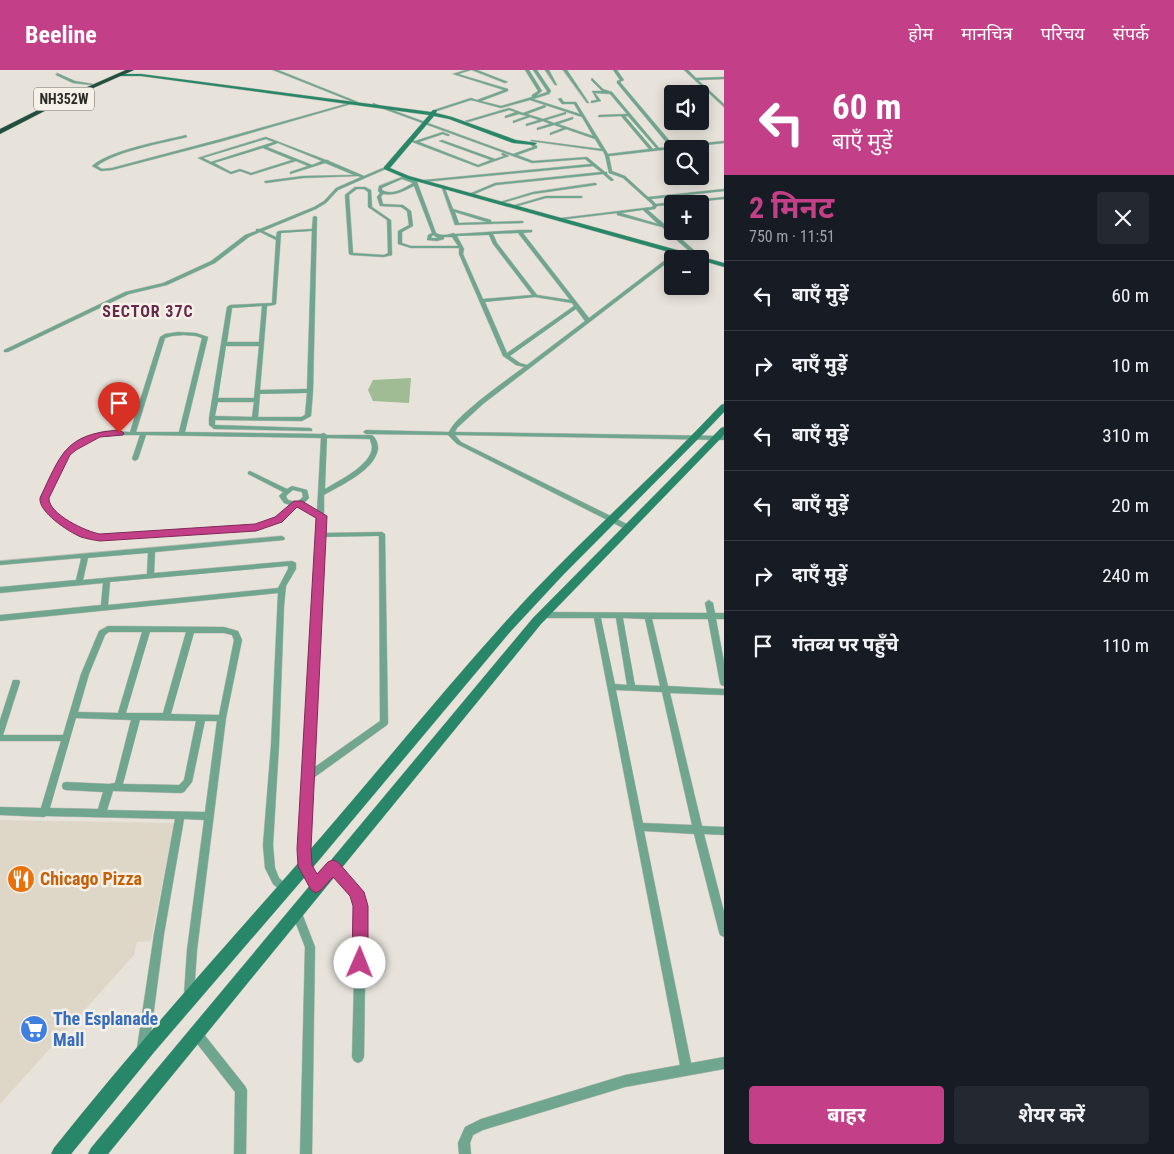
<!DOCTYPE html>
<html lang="hi">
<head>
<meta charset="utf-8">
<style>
	body { margin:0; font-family:"Roboto Condensed","Noto Sans Devanagari",sans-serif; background:#242831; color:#f1f3f6; height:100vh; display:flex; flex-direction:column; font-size:19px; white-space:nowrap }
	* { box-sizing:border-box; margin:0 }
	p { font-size:16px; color:#9ea1a6 }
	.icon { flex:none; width:28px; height:28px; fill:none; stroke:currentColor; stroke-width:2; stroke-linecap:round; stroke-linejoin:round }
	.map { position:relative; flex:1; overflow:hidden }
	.drawer { display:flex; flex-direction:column; background:#171b24; width:450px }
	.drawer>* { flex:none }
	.top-card { background:#c34088; color:#fff; overflow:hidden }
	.tools { position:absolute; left:664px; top:15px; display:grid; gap:10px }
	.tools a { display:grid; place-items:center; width:45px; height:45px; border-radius:5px; background:#171b24; box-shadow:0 2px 12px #0003; font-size:25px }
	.pin { position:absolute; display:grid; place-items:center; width:42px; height:42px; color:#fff; margin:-51px -21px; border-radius:50% 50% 50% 0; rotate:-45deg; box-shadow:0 0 5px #0007 }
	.pin .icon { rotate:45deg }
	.me { position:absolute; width:55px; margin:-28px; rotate:1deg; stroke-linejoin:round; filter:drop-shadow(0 0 4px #0008) }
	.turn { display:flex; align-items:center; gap:18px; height:105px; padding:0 25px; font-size:22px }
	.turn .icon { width:65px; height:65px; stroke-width:2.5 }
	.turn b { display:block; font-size:35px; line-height:42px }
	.round { display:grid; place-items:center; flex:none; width:52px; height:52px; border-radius:5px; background:#242831 }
	.head { display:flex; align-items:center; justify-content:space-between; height:85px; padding:0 25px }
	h1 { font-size:30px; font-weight:700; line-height:38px; color:#c34088 }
	.button { display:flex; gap:10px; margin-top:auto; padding:10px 25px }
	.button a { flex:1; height:58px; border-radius:5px; background:#c34088; color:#fff; font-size:20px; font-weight:700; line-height:58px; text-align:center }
	.button a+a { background:#242831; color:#f1f3f6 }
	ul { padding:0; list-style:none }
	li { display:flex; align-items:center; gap:15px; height:70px; padding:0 25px; border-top:1px solid #363941 }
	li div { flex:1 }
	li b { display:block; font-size:19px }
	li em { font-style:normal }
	header { display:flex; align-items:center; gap:30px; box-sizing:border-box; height:70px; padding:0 25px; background:#c34088; color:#fff }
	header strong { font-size:24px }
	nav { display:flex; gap:28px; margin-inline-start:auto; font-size:18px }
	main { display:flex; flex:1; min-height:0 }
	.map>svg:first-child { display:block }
</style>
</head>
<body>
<header>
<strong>Beeline</strong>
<nav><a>होम</a><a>मानचित्र</a><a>परिचय</a><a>संपर्क</a></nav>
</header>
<main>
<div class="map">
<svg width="724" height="1084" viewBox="0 0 724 1084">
	<rect width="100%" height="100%" fill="#e7e3db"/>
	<path fill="#ded6c7" d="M0,750l174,3 -23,118 -14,1 -3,13 -134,149z"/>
	<path fill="#9fbc94" d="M411,308l-2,25 -36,-2 -5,-11 5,-10z"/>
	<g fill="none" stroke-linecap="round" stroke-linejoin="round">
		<g stroke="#c2beb7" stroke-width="1">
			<g id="street">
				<path d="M273,0h5l80,32 -135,39 -111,29 -11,1 -9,-5c18,-16 70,-25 94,-31l1,2c-24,6 -71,14 -90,29l5,3 10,-1 109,-29 132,-37z"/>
				<path d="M466,0h5l-13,4 50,15v2l-27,10 20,5 31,-9v-2l6,-4 -13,-21h4l13,21 -6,5 11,-4v-1l-14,-21h4l14,21 -2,3 -16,5 47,15 -6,-10h-12l-4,-5 3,-1 3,4h12l32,52 41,-5 -28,-33 -23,1 1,-2 28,-1 -17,-20 -15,-1 6,8 -10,2v-2l6,-1 -5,-9h10l-11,-11 1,-2 11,11 9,3 47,56 11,-1 -53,-64v-2l3,-1 -7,-10h4l7,10 -4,2 54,64 50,-5v2l-115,13 3,15 13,5 23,21 76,-8v2l-73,8 5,5 68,-7v2l-67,7 -2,3 -7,1 54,47v2h-4l-36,-32 -45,-12v-2l-58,7v-2h2l91,-11 1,-2 -30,-27 -14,-5 -4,-18 -2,-4 -73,-10 2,-1 69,9 -6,-10 -29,-10 -16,6v-2l13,-5 -9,-3 -17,5v-2l13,-4 -7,-3 -17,5v-2l13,-4 -9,-3 -17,6v-2l14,-5 -8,-2 -14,4v-2l11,-4 -7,-2 -41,12 -3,-1 44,-13 14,5 22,-8 1,2 -19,7 16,5 23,-7v2l-20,6 8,3 19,-6v2l-15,5 35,12 -11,-19 -52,-17 -29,8 -30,-8 -37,12v-2l37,-12 6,2 27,-10 -51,-16zM625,46h3l28,32 -3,1zM643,140l15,14 -37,-11z"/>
				<path d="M472,0h5l31,12 -3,1z"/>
				<path d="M545,0h4l8,15h-2z"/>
				<path d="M563,0h4l22,33h-2z"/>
				<path d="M684,0h4l8,8 28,-1v2l-26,1 26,24v3z"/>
				<path d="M57,3l18,8 18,3 -2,1 -18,-2 -17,-8z"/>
				<path d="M373,33l140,51 20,-7 -3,-3 3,-1 4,3v2l-20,7 16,6 54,-4 18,15h2v2l7,6 -3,1 -8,-7 -107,11 -24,10 -3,-1 26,-11 106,-11 -8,-6 -170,16v-2h1l167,-16 -6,-5 -53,4 -159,-58z"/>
				<path d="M443,62l7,3 -2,1 -5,-2 -24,8 59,23 13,-5 -52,-19 3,-1 53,19 9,-3 -3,-2 2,-1 6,3 -31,11 -71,-27 2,-1 6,2z"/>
				<path d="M266,67l60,23h2l1,1 35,15 21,-9 3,1 -50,22 -12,13 -10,6 -53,22 13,6 1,-5 2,-1 33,-2 1,-12 2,-1 2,1 -4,174 -2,25 -9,5 -87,-1v5l95,3 2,1v2l-98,-2 -5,-4v-7l18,-111 3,-2 42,-2 4,-63 -16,-8 -11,5 -34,26 -48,22 -38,9 -121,58h-4v-2l121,-58 38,-9 48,-22 34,-26 11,-4v-2h4l54,-22 10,-6 12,-13 25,-11 -3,-1 -55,2 -37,5 -2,-1 1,-1 38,-5 51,-1 -29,-12 -35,11v-2l18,-6 -12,-5 -45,14 -11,-4 -9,3 -33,-16zM266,69l8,3 -63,20 -8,-4zM278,73l44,18 -10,4 -45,-18zM263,78l29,12 -41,13 -11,-4 -9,3 -17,-9zM312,161l-5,158 -47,1 7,-84 7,-1 2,-1 5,-71zM262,236l-3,36h-32l5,-34zM226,276h33l-5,52h-36zM307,323l-2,22 -4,2h-43l2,-23zM218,332h36l-2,15 -37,-1z"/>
				<path d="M402,107l14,2 20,54c5,3 13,2 17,0l2,1 64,-4h13v2l-9,1 66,85 88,-67 4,1 -198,152 -26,24 -2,4 269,4v4l-269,-5 6,7 170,84 1,2 -1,2h-4l-170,-86 -9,-9 -82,-1 -3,-2 3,-2 83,2c6,-16 59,-53 75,-65l-8,-2 -13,-9 -44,-102v-6h-48l-13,-4v-13l11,-6 -2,-14 -6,-4 -21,-1 -3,-9 3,-4 -2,-2 1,-5zM402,109l11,4c-9,5 -20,13 -31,7v-2zM414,116l18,47 -4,2 -1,5 10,1 7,-2v-2h8l6,9h-47l-9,-3v-11l11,-6 -2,-15 -8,-6 -20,-1 -2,-7 2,-3c12,2 21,-3 31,-8zM518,163l52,67 -33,-5 -40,-52 -4,-9zM433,165l5,3h-7zM489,165l4,9 39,51 -49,4 -20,-45 1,-5 -7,-13zM535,227l37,6 2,3 -67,47 -22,-51zM576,239l9,12 -58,44 -7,-2 -10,-7z"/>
				<path d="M595,113l2,1 -1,1 -63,9 -34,10 -2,-1 36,-11z"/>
				<path d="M441,115l3,1 9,23 38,11v2l31,-1 2,1 -2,1 -67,2zM455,142l32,10 -28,1z"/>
				<path d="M355,117h10l6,3 1,17 19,13 1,35 -8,2 -33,-2 -2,-1 -4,-59zM357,119h7l4,3v15l19,13 1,33 -4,2 -31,-2 -4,-58z"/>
				<path d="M546,126h35l2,1 -2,1h-35l-32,9 -2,-1z"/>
				<path d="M178,262l18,1 12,4 -23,95 136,2 3,-1 3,2h45c4,3 6,8 6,14 -3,21 -37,36 -54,46v22l-1,16 59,-1 3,2 3,189 -1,2 -75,54 -3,70 1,16 11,21 -2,3 -3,2 -3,-2 -13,-23 -1,-17 18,-332 -21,-11 -15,16 -25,8 -156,9c-25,-3 -48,-14 -59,-37l23,-50 23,-16 18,-5 25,1 30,-95 5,-3zM184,265l12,1 6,2 -23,94h-43l29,-94 7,-2zM105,365h35l-8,24 3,2 3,-2 8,-24 175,3 -4,74 -14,-8 6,-6 -2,-8 -15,-4 -5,3 -37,-18 -2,1v2l35,18 -4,4 5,7 6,2 -13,13 -22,8 -155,9c-21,-3 -42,-14 -53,-33l22,-48 22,-16zM327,368l43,1c0,1 2,6 2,8 0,18 -34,34 -47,42zM293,420l9,2 1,5 -6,5 -9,-2 -2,-4zM379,466l1,185 -68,48 11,-232z"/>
				<path d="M282,466l3,2 -1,2 -129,12 -1,21 138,-12 4,2v6l-10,17 -2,20 -5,139 -6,100 2,23 4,10 9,8 2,3 -2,3 -3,2 -3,-2 -9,-8 -8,-16 -2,-23 8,-100 7,-152 -278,28v-6l101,-10 2,-22 -103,10v-6l76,-7 5,-21 -1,-1 -80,7v-4zM148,483l-1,21 -64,6 5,-22zM288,496v3l-10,19 -170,17 2,-23z"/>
				<path d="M709,530l4,3 2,10h9v6h-8l8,43v24l-3,-1 -1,-2 -12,-64h-56l16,67 56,3v6l-54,-2 32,133 22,1v8l-20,-1 20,78v25l-4,-2 -1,-3 -25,-98 -50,-3 47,232 33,-6v12l-99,18 -142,43 -10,5 -3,8 1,11h-12l-1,-11 7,-16 16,-8 144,-44 55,-10 -86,-447h-50l-4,-3 4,-3 163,1 -2,-10zM601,548h15l11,67 -12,-1zM623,548l22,1 15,67 -25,-1zM616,620l46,2 30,133 -49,-2z"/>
				<path d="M108,556l116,1 14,4 4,9 -16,78 -29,232 -3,45 -1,4 -4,1 -4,-1 -1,-4 3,-45 17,-130 -20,-1 -20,115 -15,114 -2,4 -4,2 -4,-2 -2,-4 17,-114 21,-115 -129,-3 -2,1 -44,-2v-8l41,1 20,-67h-61v-21l13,-40h6l1,2 -17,53h60l18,-61 18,-43zM109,562h33l-24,81 -40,-1 11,-38 16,-39zM150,562h36l-23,81h-37zM194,563h30l8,2 2,5 -15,75 -48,-1zM76,648l55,2 -16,63 -6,1 -43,-2 -3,1 -1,3 1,3 3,1 37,2 -5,17 -48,-1zM140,650l56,1 -12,59 -5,5 -56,-1zM205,651h12l-12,91 -98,-2 6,-19 68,2 3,-1 8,-10z"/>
				<path d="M333,793l3,1 24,25 6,17 -2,151 -2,4 -4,2 -4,-2 -2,-4 4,-151 -3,-12 -23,-24 -2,-3 2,-3z"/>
				<path d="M296,836l4,2 15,39 -3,207h-12l5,-207 -14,-36 1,-3z"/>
				<path d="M195,957l4,1 46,58 2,4 -1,64h-12l1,-62 -44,-56 -1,-4 1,-4z"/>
			</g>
		</g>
		<g stroke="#c2beb7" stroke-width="1">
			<g id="secondary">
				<path d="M118,4h23l290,38 2,-2h4l-1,3 16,4 64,23 21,3 -3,2 -21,-2 -64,-24 -15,-3 -44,52 19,8 315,87v4l-24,-7v-1h-6l-289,-81 -21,-9v-2l45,-52 -288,-39h-25z"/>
				<path d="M724,334v8l-20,21 -141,142 -53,57 -201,240 -154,179 -84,103h-20l3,-6c86,-108 178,-209 268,-312 70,-81 137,-165 210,-243 61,-64 128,-123 189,-188z"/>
				<path d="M724,357v8l-183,189 -433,530h-20l3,-6 442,-530 188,-190z"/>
			</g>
		</g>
		<g stroke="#c2beb7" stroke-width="1">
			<path id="highway" d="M126,0h8l-70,31 -64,33v-5l60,-30z"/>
		</g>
		<use href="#street" fill="#70a690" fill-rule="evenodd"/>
		<use href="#secondary" fill="#288768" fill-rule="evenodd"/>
		<use href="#highway" fill="#214f3f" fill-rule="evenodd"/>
	</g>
	<path fill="#c34088" stroke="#7f2a58" d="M119,360l5,3 -1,2 -23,2 -24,13 -6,5 -21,43c-1,16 38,34 51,36l155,-10 20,-7 19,-16h8l25,15 -16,333 1,16 5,9 11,-12 5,-2 5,2 26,30 4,14v57l-3,5 -5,3 -6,-3 -2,-5 1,-57 -3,-10 -17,-19 -12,13 -5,3 -5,-3 -13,-24 -1,-17 19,-331 -19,-11 -15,15 -26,9 -156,10c-6,-1 -13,-2 -19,-4 -12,-5 -43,-25 -41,-39 21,-44 25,-64 79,-68z"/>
	<defs>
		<g id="restaurant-disc" transform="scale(1.4375)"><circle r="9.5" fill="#e8710a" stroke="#f5f0e8"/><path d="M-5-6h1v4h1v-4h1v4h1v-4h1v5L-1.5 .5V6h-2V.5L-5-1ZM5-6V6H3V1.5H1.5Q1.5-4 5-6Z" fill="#fff"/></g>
		<g id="supermarket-disc" transform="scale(1.4375)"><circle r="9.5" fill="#3f7fe0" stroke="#f5f0e8"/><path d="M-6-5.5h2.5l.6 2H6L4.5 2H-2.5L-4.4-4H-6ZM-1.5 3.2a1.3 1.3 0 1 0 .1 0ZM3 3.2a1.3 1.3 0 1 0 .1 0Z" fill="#fff"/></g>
	</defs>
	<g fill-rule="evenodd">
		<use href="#restaurant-disc" x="21" y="809"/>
		<use href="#supermarket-disc" x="34" y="959"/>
	</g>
	<g text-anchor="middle" stroke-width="5" stroke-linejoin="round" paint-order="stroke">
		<rect fill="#f5f0e8" stroke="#696662" stroke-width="1" x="34" y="17.5" width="60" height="23" rx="4"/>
		<g font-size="14" font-weight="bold" fill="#2d2b28">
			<text x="64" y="34">NH352W</text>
		</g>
		<g font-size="16" font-weight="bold" letter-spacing="1" fill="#672849" stroke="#f5f0e8">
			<text x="148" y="247">SECTOR 37C</text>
		</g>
		<g font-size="18" font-weight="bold" fill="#c56008" stroke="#f5f0e8" text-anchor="start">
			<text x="40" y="815">Chicago Pizza</text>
		</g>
		<g font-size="18" font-weight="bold" fill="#366cbe" stroke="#f5f0e8" text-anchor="start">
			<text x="53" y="955">The Esplanade<tspan x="53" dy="21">Mall</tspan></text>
		</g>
	</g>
</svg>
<div class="tools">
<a><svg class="icon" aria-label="sound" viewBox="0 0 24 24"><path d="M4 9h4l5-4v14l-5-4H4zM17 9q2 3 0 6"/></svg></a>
<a><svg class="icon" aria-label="search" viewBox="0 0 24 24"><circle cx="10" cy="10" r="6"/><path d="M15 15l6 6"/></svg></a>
<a>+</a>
<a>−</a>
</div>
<div class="pin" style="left:119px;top:363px;background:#d93025"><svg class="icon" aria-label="arrive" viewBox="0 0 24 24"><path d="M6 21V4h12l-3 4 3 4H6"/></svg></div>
<svg class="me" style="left:360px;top:893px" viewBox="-20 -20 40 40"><circle r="19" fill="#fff"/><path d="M0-13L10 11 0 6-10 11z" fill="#c34088"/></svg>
</div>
<section class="drawer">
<div class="top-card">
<div class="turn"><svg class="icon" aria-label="left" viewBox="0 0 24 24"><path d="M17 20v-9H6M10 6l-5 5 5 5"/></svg><div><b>60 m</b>बाएँ मुड़ें</div></div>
</div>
<div class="head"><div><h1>2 मिनट</h1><p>750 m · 11:51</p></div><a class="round"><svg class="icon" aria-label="close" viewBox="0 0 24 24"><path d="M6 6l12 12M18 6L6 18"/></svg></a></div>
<ul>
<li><svg class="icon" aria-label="left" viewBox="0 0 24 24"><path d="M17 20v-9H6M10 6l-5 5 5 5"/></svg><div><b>बाएँ मुड़ें</b></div><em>60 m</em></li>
<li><svg class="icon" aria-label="right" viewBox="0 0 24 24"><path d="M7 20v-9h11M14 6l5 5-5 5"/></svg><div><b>दाएँ मुड़ें</b></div><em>10 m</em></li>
<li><svg class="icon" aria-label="left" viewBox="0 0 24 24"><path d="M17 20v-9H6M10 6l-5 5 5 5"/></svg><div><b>बाएँ मुड़ें</b></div><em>310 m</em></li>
<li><svg class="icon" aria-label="left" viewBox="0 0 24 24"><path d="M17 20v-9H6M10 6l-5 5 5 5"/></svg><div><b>बाएँ मुड़ें</b></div><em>20 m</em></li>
<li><svg class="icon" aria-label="right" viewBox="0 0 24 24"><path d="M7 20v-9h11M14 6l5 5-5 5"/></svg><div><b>दाएँ मुड़ें</b></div><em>240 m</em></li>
<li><svg class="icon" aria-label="arrive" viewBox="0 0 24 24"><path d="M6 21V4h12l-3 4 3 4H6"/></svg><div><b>गंतव्य पर पहुँचे</b></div><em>110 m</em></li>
</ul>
<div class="button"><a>बाहर</a><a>शेयर करें</a></div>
</section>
</main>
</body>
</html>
